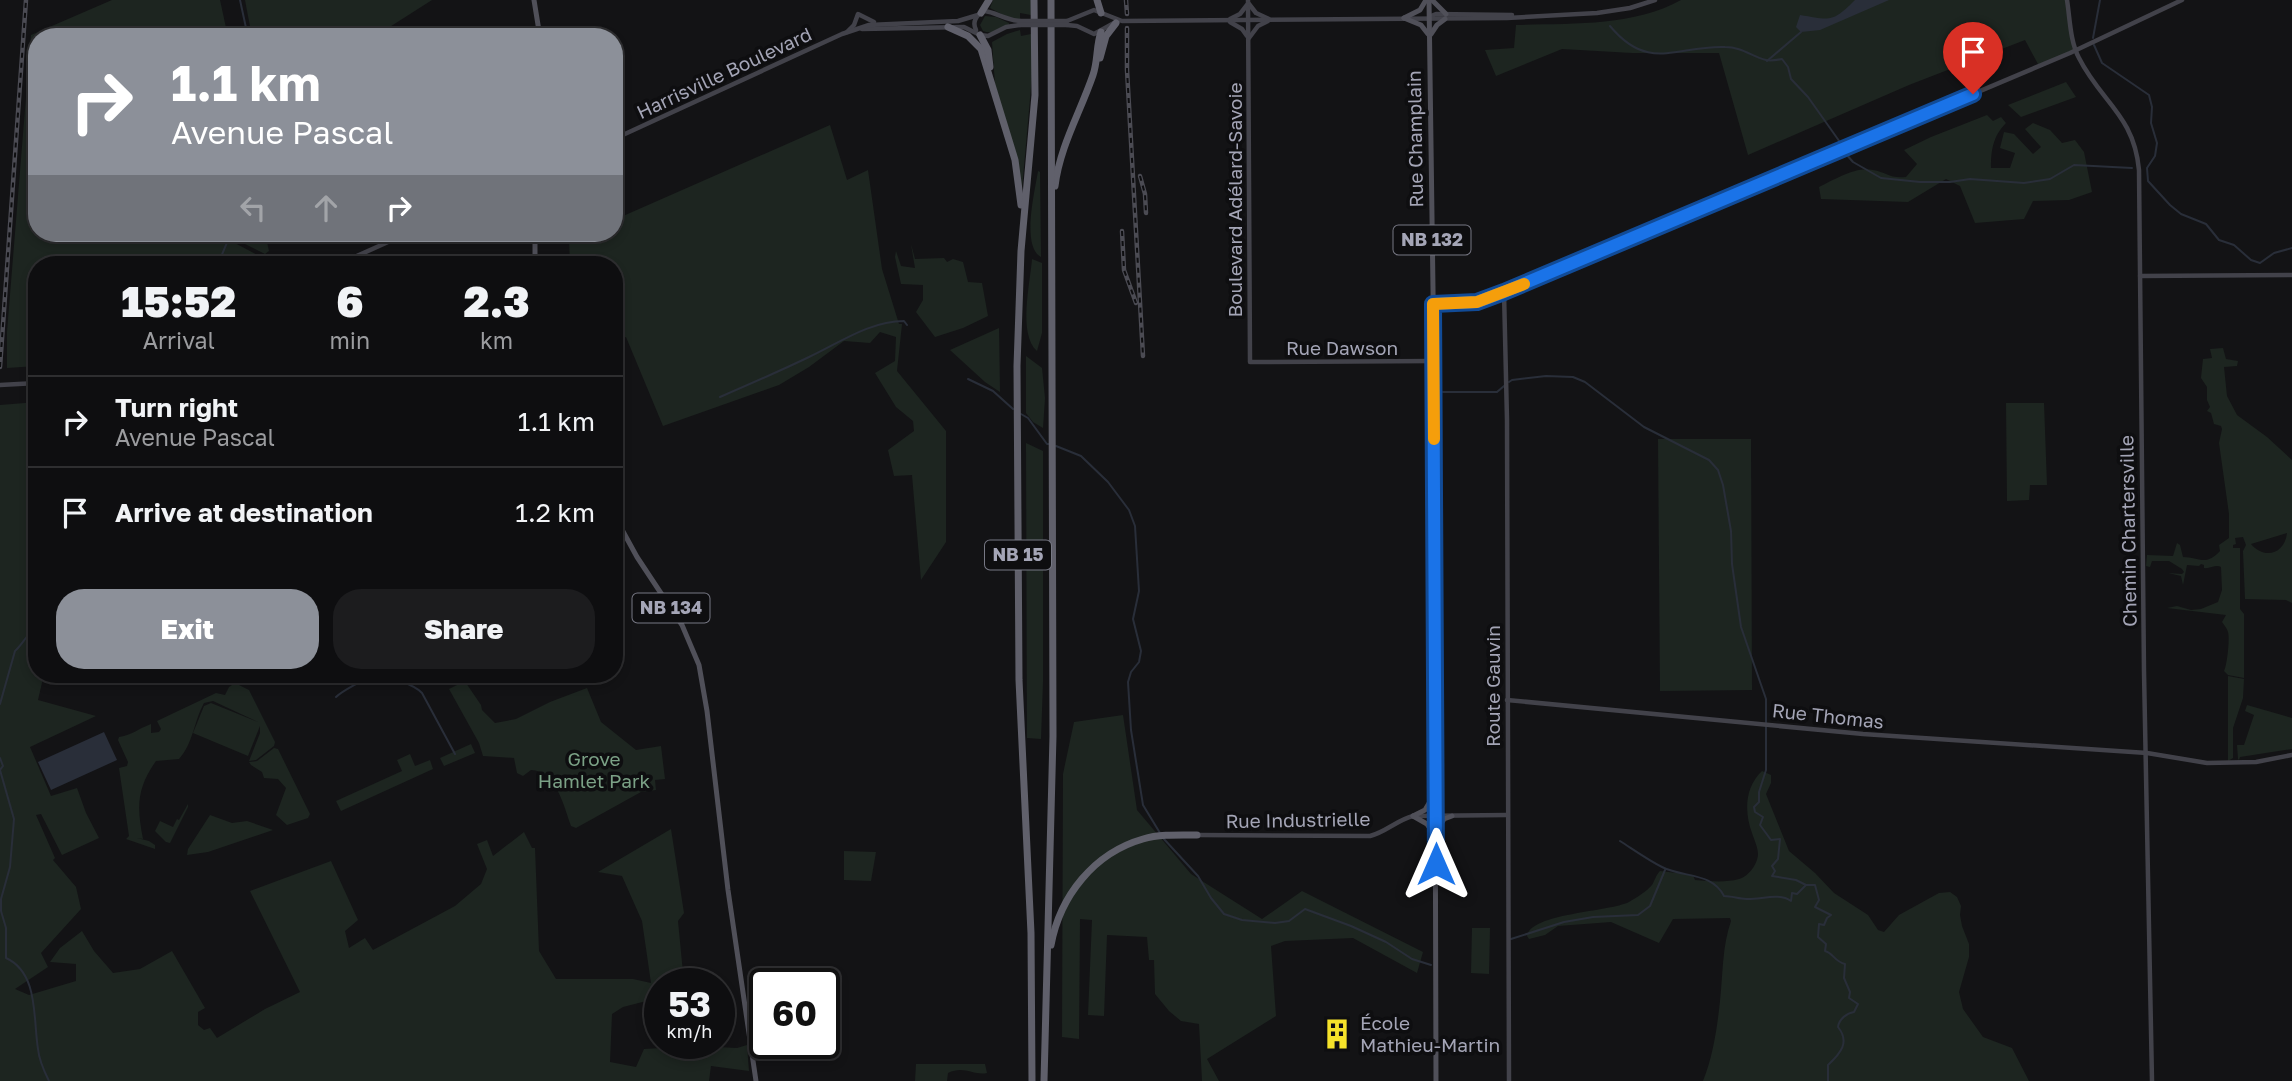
<!DOCTYPE html>
<html lang="en">
<head>
<meta charset="utf-8">
<style>
	body { margin:0; font-family:"Golos Text",sans-serif; background:#1c1c1e; color:#f1f3f6; height:100vh; display:flex; flex-direction:column; font-size:26px; white-space:nowrap }
	* { box-sizing:border-box; margin:0 }
	p { font-size:23px; color:#9b9c9f }
	.icon { flex:none; width:38px; height:38px; fill:none; stroke:currentColor; stroke-width:2; stroke-linecap:round; stroke-linejoin:round }
	.map { position:relative; flex:1; overflow:hidden }
	.side { position:absolute; left:28px; top:256px; width:595px; height:427px; display:flex; flex-direction:column; background:#0e0e10; border-radius:28px; box-shadow:0 4px 10px #0003,0 0 0 2px #2e2e30 }
	.side>* { flex:none }
	.hud { position:absolute; left:28px; top:28px; width:595px; height:214px; border-radius:28px; box-shadow:0 4px 10px #0003,0 0 0 2px #2e2e30; background:#8c9099; color:#fff; overflow:hidden }
	.speed { position:absolute; left:644px; top:968px; display:flex; gap:14px; font-size:35px; font-weight:700; text-align:center }
	.speed>* { display:grid; place-content:center; width:91px; height:91px; border-radius:50%; background:#0e0e10; box-shadow:0 4px 10px #0003,0 0 0 2px #2e2e30; line-height:1 }
	.speed small { font-size:18px; font-weight:400 }
	.speed .limit { border:4px solid #111; border-radius:10px; background:#fff; color:#111 }
	.pin { position:absolute; display:grid; place-items:center; width:60px; height:60px; color:#fff; margin:-72px -30px; border-radius:50% 50% 50% 0; rotate:-45deg; box-shadow:0 0 7px #0007 }
	.pin .icon { rotate:45deg }
	.me { position:absolute; width:77px; margin:-38px; rotate:0deg; stroke-linejoin:round; filter:drop-shadow(0 0 5px #0008) }
	.turn { display:flex; align-items:center; gap:24px; height:147px; padding:0 28px; font-size:32px }
	.turn .icon { width:91px; height:91px; stroke-width:2.5 }
	.turn b { display:block; font-size:49px; line-height:60px }
	.lanes { display:flex; align-items:center; height:66px; padding:0 28px; background:#0003; justify-content:center; gap:35px; direction:ltr }
	.lanes .off { opacity:.35 }
	.eta { display:flex; justify-content:space-evenly; align-items:center; height:119px; text-align:center }
	.eta b { font-size:42px; font-weight:800; line-height:49px }
	.primary-button { display:flex; gap:14px; margin-top:auto; padding:14px 28px }
	.primary-button a { flex:1; height:80px; border-radius:28px; background:#8c9099; color:#fff; font-size:28px; font-weight:800; line-height:80px; text-align:center }
	.primary-button a+a { background:#1c1c1e; color:#f1f3f6 }
	ul { padding:0; list-style:none }
	li { display:flex; align-items:center; gap:21px; height:91px; padding:0 28px; border-top:2px solid #2e2e30 }
	li div { flex:1 }
	li b { display:block; font-size:26px }
	li em { font-style:normal }
	.map>svg:first-child { display:block }
</style>
</head>
<body>
<div class="map">
<svg width="2292" height="1081" viewBox="0 0 2292 1081">
	<rect width="100%" height="100%" fill="#131315"/>
	<g fill="#1d2520" fill-rule="evenodd">
		<path d="M112,0h108l8,37h-191v196h173l23,9 41,22h-237v102l-30,2v-36l24,-297z"/>
		<path d="M245,0h187l-58,37h-122z"/>
		<path d="M993,0h40l-1,76 -10,113 -5,-28 -22,-77 -3,-42 15,-8 13,-4 1,6 10,-2v-19l-11,-2v6h-9l-21,-11z"/>
		<path d="M1681,0h386l8,51 -36,15 -14,-26 -116,45 -161,70 -29,-102h-87l-70,-4 -66,27 -11,-26 29,-2 2,-23c55,-2 116,2 165,-25z"/>
		<path d="M985,16l11,1 13,6v2c-8,4 -17,10 -26,6l-3,-6z"/>
		<path d="M2066,82l10,15 -55,20 -13,-12z"/>
		<path d="M1987,115l6,6 8,-4 5,6c-13,13 -15,27 -15,45h19l5,-15 -15,-5 4,-16 10,2 19,20 8,-7 -16,-18 8,-6 17,7 12,13 13,-3 9,12 8,40 -23,8 -36,1 -9,18 -49,4 -15,-37 -14,-7 -38,23 -87,-3 -2,-12c15,-7 37,-21 54,-17 13,2 17,9 33,7l11,-13 -13,-14 27,-13z"/>
		<path d="M830,125l17,55 21,-10 14,99 17,55h3l-5,47 49,60v111l-25,38 -9,-105 -18,1 -6,-26 26,-19 -1,-10 -17,-14 -21,-34 20,-12 1,-24 -16,-5 -10,11 -26,-2 -35,26 -30,18 -116,41 -37,-89 -12,5v-78h-44l-1,-26 14,-5h31v-13z"/>
		<path d="M1038,171l2,1 1,85c-20,-11 -6,-66 -3,-86z"/>
		<path d="M223,233h42l4,18 -4,3z"/>
		<path d="M911,244l4,15 29,-1 3,4 6,-3 10,3 5,20 14,1 6,33 -25,12 -28,9 -19,-25 7,-12v-15l-22,-1 -6,-27 1,-6 5,15 14,2z"/>
		<path d="M1032,259l10,4v70l-5,18c-19,-17 -7,-67 -5,-92z"/>
		<path d="M999,328l1,64 -15,-10 -35,-32z"/>
		<path d="M2223,348l3,11 12,2 -1,5 -13,1 3,29 10,19 30,22 25,23v143l-6,-3 -41,-1 -2,-48 3,-6 -3,-8 -8,1 1,6 -3,1v3h7v61l4,5v64l-16,-3 -4,-4c3,-5 6,-33 4,-39 -1,-4 -4,-7 -6,-10l4,-7 -59,-7 10,-2 14,4 10,-1 17,-7 4,-12 -1,-23c-5,-3 -11,2 -17,1v-3l-3,-1 -2,2 -12,-1 -4,20 -2,-9 -13,-3 14,1 2,-2 -2,-3 -13,-8h-17l-2,6 -4,-1 1,-11 26,1 4,-13 3,2 3,12c16,0 22,10 37,-6l-1,-6 10,-7v-24l-10,-71 3,-14 -1,-3 -7,-2 -3,-11 -4,-2 3,-4 -3,-7v-13l-6,-9 2,-19 9,-1 -2,-9zM2287,533c-2,21 -23,27 -36,11z"/>
		<path d="M1026,356l16,12 3,30 -2,30 -10,-6 -7,-9z"/>
		<path d="M37,402v272h7l-6,26 58,16 -66,31 21,49 26,-8 9,25 13,25 -37,17 -21,-41 -5,1 19,43 -2,2 23,27 5,22 -40,44 7,14 -33,22 14,6 47,-14v-17l-26,-2 10,-14 22,-17 12,20 19,22 27,-4 32,-18 33,57 -7,4v13l6,5 6,-2 7,10 48,-29 35,-17 -50,-101 81,-30 27,59 -13,11 4,17 16,-10 8,12 82,-44 26,-22 6,-15 -10,-25 10,-4 6,16 31,-24 8,16h3l4,103 17,28h77l18,4 -9,-62 -20,-45 -24,-4 73,-43 13,84 -6,8 6,62 -24,1v19l-2,-5 -35,9 -11,7 -2,48 26,5 8,-18 52,-3 41,2 10,-3 2,26 -38,-5 -2,15h-709v-676z"/>
		<path d="M2006,403h38l3,82h-17l-1,15 -22,1z"/>
		<path d="M1658,439h93l1,251 -92,1z"/>
		<path d="M1026,443l17,8v231l-2,57 -14,-1z"/>
		<path d="M2228,676l16,3 -1,19 -10,30v30l-5,3z"/>
		<path d="M459,681l7,2 15,22 1,5 13,13 21,-4 34,-17 37,-14 14,34 35,28 25,-4 4,33 -10,1 1,10 -15,2 -65,36 -5,-2c-7,-19 -15,-56 -40,-56l-8,6 -6,-3 -3,-15 -31,-2 -4,-13 -30,-54 8,-4z"/>
		<path d="M235,683l14,7 26,52 -1,4 -18,14 -7,1 11,-28v-7l-12,30 -55,-23 11,-27 7,-3 47,19 -45,-21 -9,2c-10,18 -11,41 -25,56l-23,2c-20,28 -19,47 -13,78l-6,-1 12,3 6,4v4l-29,-10 3,-3 -10,-68 8,-2 1,-4 -10,-22 1,-3c11,-1 21,-9 32,-13v9l8,-1 2,-3 -4,-8 59,-28 9,2 4,-8z"/>
		<path d="M2247,705l45,13v31l-52,8 -1,3 -1,-1 -1,-14h7l10,-30 -9,-4z"/>
		<path d="M1123,715l14,95 54,64 71,45 40,-28 121,61 -6,21 -64,-35 -68,3 -14,5 5,70 -69,43 12,22h-17l-3,-57 -18,-3 -12,-10 -14,-17 -1,-34h-5l-2,-23 -40,-2 -3,81 -16,-1 4,-95 -12,-1 -1,120 -17,-2 1,-263 11,-52z"/>
		<path d="M471,744l4,9 -31,13 -4,-8z"/>
		<path d="M274,748l4,1 32,65 -2,4 -21,7 -11,-10 10,-27 -8,-9 -14,-1 -2,-6 -11,-7 -2,-3 8,-1z"/>
		<path d="M410,754l5,12 15,-6 3,9 -92,42 -5,-10 66,-30 -5,-11z"/>
		<path d="M1762,771l9,4v8l-5,11 23,57 26,22 19,20 34,22 10,15 6,2 15,-17 40,-22 11,-1 7,5 4,9 -1,9 2,11 7,18v13l-10,35 4,17 20,28 29,11 17,33h-326c10,-25 14,-52 17,-80 3,-27 2,-54 11,-80l-1,-3 -57,1 -14,24 -48,-21 -53,4 -13,9 -16,4 -2,-3c4,-23 82,-24 102,-34 7,-4 18,-11 23,-17 3,-5 4,-10 8,-14l33,4 2,5c14,1 30,3 44,-1 9,-2 19,-15 19,-25 0,-6 -4,-15 -6,-21 -8,-22 -7,-46 10,-62z"/>
		<path d="M188,804v3l-18,36 -4,-1 -11,-11 5,-10 13,6 4,-8 2,1z"/>
		<path d="M210,815l22,8 15,-2 26,9 -65,22 -21,3 1,-6z"/>
		<path d="M844,851l32,1 -5,29 -27,-1z"/>
		<path d="M1472,928h18l-1,46 -18,-1z"/>
		<path d="M916,1064h69l2,9c-13,3 -23,-8 -39,0l-1,8h-32z"/>
	</g>
	<g fill="#292e39">
		<path d="M1855,0h34l-69,30 -19,2 -5,-5 4,-12c31,5 32,8 55,-15z"/>
		<path d="M104,732l13,28 -66,30 -13,-28z"/>
	</g>
	<g fill="none" stroke-linecap="round" stroke-linejoin="round">
		<g stroke="#292e39" stroke-width="2">
			<path d="M240,0l8,37"/>
			<path d="M1610,26c39,47 67,19 115,21 17,0 26,9 41,13 4,1 11,0 16,-1l6,8 3,12 17,18 34,48"/>
			<path d="M2093,38l7,-38"/>
			<path d="M2094,45l8,18 47,32 3,12 -1,16 6,20 -2,13 -8,12 1,13 22,24 11,9 25,10 13,16 15,5 17,15 9,3 14,-10 18,-5"/>
			<path d="M1767,61l34,-29"/>
			<path d="M1846,154l7,8 28,16 39,4h30l20,-3 54,4 26,-4 24,-14 58,3"/>
			<path d="M218,264l13,-31"/>
			<path d="M968,379l25,12 20,18"/>
			<path d="M1509,382l3,-2 34,-4 27,1 12,5 59,45 65,33 9,10 5,15 8,46 1,33 9,63 25,72v71l-7,22v10l-5,5 1,5 8,5 -3,8 11,15 9,-1 -2,20 -6,7 3,5 -3,5 24,4 10,5"/>
			<path d="M1443,392h54l7,-6"/>
			<path d="M720,397c30,-13 60,-26 89,-40 30,-14 61,-36 95,-36l3,4"/>
			<path d="M1021,414l7,4 19,26h3"/>
			<path d="M1056,446l25,10 27,26 21,28 6,16 4,65 -6,28 8,32 -2,11 -8,10 -3,10 3,48 12,75 17,28"/>
			<path d="M336,697c5,-5 29,-19 39,-21 10,-2 40,9 47,17l33,61"/>
			<path d="M0,704l15,-53c8,-7 13,-19 22,-24"/>
			<path d="M0,758l3,8 -3,4 14,49 -4,48 -9,32v12l5,17v30c33,15 27,61 32,91 1,11 6,22 11,32"/>
			<path d="M1163,838l35,38 13,22 13,16 18,6 33,3 14,-2 16,-12 46,17 35,16 26,17 19,6"/>
			<path d="M1620,841c14,9 28,19 42,26 22,11 50,5 62,29 8,0 15,3 22,3 14,1 33,-7 45,2l1,-8 5,1 9,-9h9l4,15 -4,7 16,8 -4,3 -3,7 -5,-1 -1,13 8,7 -1,7c8,2 10,11 20,13l-1,14 6,14 -1,6 9,6 -4,8c-7,1 -15,7 -16,15 12,15 3,26 -10,38v16"/>
			<path d="M1511,939l53,-17 29,-5 45,-2 12,-9 15,-36"/>
		</g>
		<g stroke="#42424a" stroke-width="4.5">
			<path d="M1248,0l2,362 184,-1"/>
			<path d="M2067,0c3,19 3,41 12,58 22,44 55,57 60,112l5,502 8,409"/>
			<path d="M1249,4l7,9 13,6"/>
			<path d="M1431,16l5,-2 76,1"/>
			<path d="M1230,19l10,-5 7,-9"/>
			<path d="M1067,21l27,-11 28,11 385,-3 90,-5 33,-5 25,-8"/>
			<path d="M1230,22l12,7 5,7"/>
			<path d="M1067,25l10,1 17,8 20,-11"/>
			<path d="M862,29l102,-2 16,8 8,1 18,-9 14,-2"/>
			<path d="M976,30c-4,-8 0,-15 8,-19 12,1 21,9 36,10"/>
			<path d="M847,32l7,-7 4,-11 16,8"/>
			<path d="M1249,38l9,-12 10,-5"/>
			<path d="M614,139l228,-105 27,-9 89,-4 20,-6"/>
			<path d="M339,264l69,-31"/>
			<path d="M2140,276l152,-1"/>
			<path d="M1504,292l3,128 2,661"/>
			<path d="M1433,304l44,-2 27,-10 566,-239 112,-53"/>
			<path d="M0,385l37,-2"/>
			<path d="M1507,700l356,34 284,19 60,10 49,-1 36,-7"/>
			<path d="M1198,835l172,1c16,-4 27,-16 43,-20l94,-1"/>
		</g>
		<g stroke="#505059" stroke-width="5">
			<path d="M534,0l6,37"/>
			<path d="M1429,0l5,361 2,720"/>
			<path d="M1432,0l14,14"/>
			<path d="M1404,18l17,7 7,9"/>
			<path d="M1404,18l16,-8 6,-10"/>
			<path d="M1431,34l6,-9 8,-6"/>
			<path d="M535,233v31"/>
			<path d="M614,515l23,42 45,68 17,40 8,46 21,179 28,191"/>
			<path d="M1413,816l12,-6 10,-17"/>
			<path d="M1413,816l14,8 9,13"/>
			<path d="M1438,828l6,-9 8,-3"/>
		</g>
		<g stroke="#60606b" stroke-width="7">
			<path d="M1097,0l4,13"/>
			<path d="M981,13l8,-13"/>
			<path d="M948,27l20,9 13,13 34,111 6,45"/>
			<path d="M980,35l8,15 2,17"/>
			<path d="M1100,58l6,-22 10,-13"/>
			<path d="M1055,186c5,-40 25,-73 38,-111 5,-14 3,-29 8,-43"/>
			<path d="M1051,945c9,-49 43,-92 92,-106 17,-5 36,-4 54,-4"/>
			<path d="M1032,1081l-1,-148 -12,-253 -2,-314 4,-115 14,-156 -1,-95"/>
			<path d="M1044,1081l9,-345 -2,-736"/>
		</g>
		<g stroke="#4b4b53" stroke-width="4.5">
			<g id="rail">
				<path d="M1126,0l1,14"/>
				<path d="M1127,28v42l16,286"/>
				<path d="M1140,176l5,18 1,19"/>
				<path d="M1122,231l2,39 12,33"/>
				<path d="M0,367l26,-367"/>
			</g>
		</g>
		<use href="#rail" stroke="#0e0e10" stroke-width="2" stroke-dasharray="5" stroke-linecap="butt"/>
		<g stroke="#42424a" stroke-width="4.5">
			<path d="M1020,21h47"/>
			<path d="M1020,25h47"/>
		</g>
	</g>
	<g fill="none" stroke-linecap="round" stroke-linejoin="round">
		<g stroke="#114b97" stroke-width="18">
			<path id="route" d="M1436,864l-3,-560 44,-2 27,-10 469,-198"/>
		</g>
		<use href="#route" stroke="#1a73e8" stroke-width="12"/>
		<path stroke="#f59e0b" stroke-width="12" d="M1434,439l-1,-135 44,-2 47,-18"/>
	</g>
	<defs>
		<g id="building-bare" transform="scale(2.415)"><path d="M-4-6H4V6H1V3H-1V6H-4ZM-2.5-4.3h1.7v1.8h-1.7ZM.8-4.3h1.7v1.8H.8ZM-2.5-1h1.7V.8h-1.7ZM.8-1h1.7V.8H.8Z" fill="#f5e22a" stroke="#0e0e10" stroke-width="2.5" paint-order="stroke"/></g>
	</defs>
	<g fill-rule="evenodd">
		<use href="#building-bare" x="1337" y="1034"/>
	</g>
	<g text-anchor="middle" stroke-width="7" stroke-linejoin="round" paint-order="stroke">
		<g fill="#0e0e10" stroke="#777884" stroke-width="2">
			<rect x="1393.5" y="225.5" width="77" height="29" rx="5"/>
			<rect x="985" y="540.5" width="66" height="29" rx="5"/>
			<rect x="632.5" y="593.5" width="77" height="29" rx="5"/>
		</g>
		<g font-size="18" font-weight="bold" fill="#a4a5b6">
			<text x="1432" y="246">NB 132</text>
			<text x="1018" y="561">NB 15</text>
			<text x="671" y="614">NB 134</text>
		</g>
		<g font-size="19" fill="#a4a5b6" stroke="#0e0e10">
			<text transform="translate(724 73) rotate(-25)" y="7">Harrisville Boulevard</text>
			<text transform="translate(1415 139) rotate(-91)" y="7">Rue Champlain</text>
			<text transform="translate(1235 200) rotate(-90)" y="7">Boulevard Adélard-Savoie</text>
			<text x="1342" y="355">Rue Dawson</text>
			<text transform="translate(2128 531) rotate(-91)" y="7">Chemin Chartersville</text>
			<text transform="translate(1493 686) rotate(-90)" y="7">Route Gauvin</text>
			<text transform="translate(1828 716) rotate(6)" y="7">Rue Thomas</text>
			<text transform="translate(1298 820) rotate(-1)" y="7">Rue Industrielle</text>
		</g>
		<g font-size="19" fill="#7ba186" stroke="#0e0e10">
			<text x="594" y="766">Grove<tspan x="594" dy="22">Hamlet Park</tspan></text>
		</g>
		<g font-size="19" fill="#a4a5b6" stroke="#0e0e10" text-anchor="start">
			<text x="1360" y="1030">École<tspan x="1360" dy="22">Mathieu-Martin</tspan></text>
		</g>
	</g>
</svg>
<div class="speed"><div>53<small>km/h</small></div><div class="limit">60</div></div>
<div class="pin" style="left:1973px;top:94px;background:#d93025"><svg class="icon" aria-label="arrive" viewBox="0 0 24 24"><path d="M6 21V4h12l-3 4 3 4H6"/></svg></div>
<svg class="me" style="left:1436px;top:864px" viewBox="-20 -20 40 40"><path d="M0-17L14 15 0 8-14 15z" fill="#1a73e8" stroke="#fff" stroke-width="4"/></svg>
<div class="hud">
<div class="turn"><svg class="icon" aria-label="right" viewBox="0 0 24 24"><path d="M7 20v-9h11M14 6l5 5-5 5"/></svg><div><b>1.1 km</b>Avenue Pascal</div></div>
<div class="lanes"><svg class="icon off" aria-label="left" viewBox="0 0 24 24"><path d="M17 20v-9H6M10 6l-5 5 5 5"/></svg><svg class="icon off" aria-label="ahead" viewBox="0 0 24 24"><path d="M12 20V5M6 11l6-6 6 6"/></svg><svg class="icon" aria-label="right" viewBox="0 0 24 24"><path d="M7 20v-9h11M14 6l5 5-5 5"/></svg></div>
</div>
<section class="side">
<div class="eta">
<div><b>15:52</b><p>Arrival</p></div>
<div><b>6</b><p>min</p></div>
<div><b>2.3</b><p>km</p></div>
</div>
<ul>
<li><svg class="icon" aria-label="right" viewBox="0 0 24 24"><path d="M7 20v-9h11M14 6l5 5-5 5"/></svg><div><b>Turn right</b><p>Avenue Pascal</p></div><em>1.1 km</em></li>
<li><svg class="icon" aria-label="arrive" viewBox="0 0 24 24"><path d="M6 21V4h12l-3 4 3 4H6"/></svg><div><b>Arrive at destination</b></div><em>1.2 km</em></li>
</ul>
<div class="primary-button"><a>Exit</a><a>Share</a></div>
</section>
</div>
</body>
</html>
